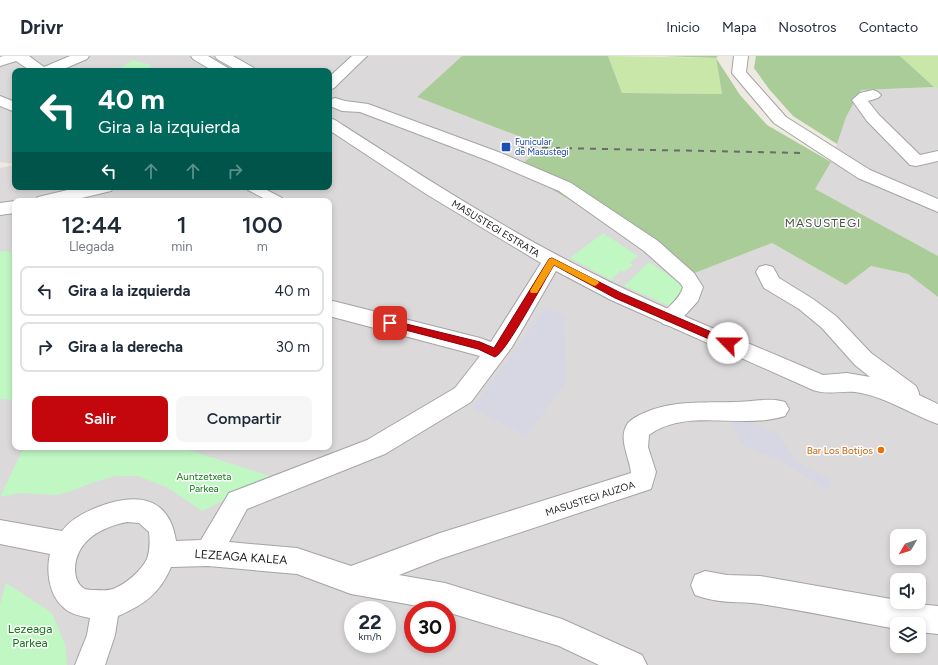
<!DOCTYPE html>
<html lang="es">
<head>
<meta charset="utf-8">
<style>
	body { margin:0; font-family:Figtree,sans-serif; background:#f6f6f7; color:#1f2937; height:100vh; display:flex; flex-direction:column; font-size:15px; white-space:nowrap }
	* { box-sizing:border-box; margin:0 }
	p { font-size:13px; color:#747a83 }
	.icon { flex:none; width:22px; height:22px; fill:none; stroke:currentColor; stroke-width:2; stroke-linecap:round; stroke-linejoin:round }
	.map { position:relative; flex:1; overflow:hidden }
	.details { position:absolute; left:12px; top:142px; width:320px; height:252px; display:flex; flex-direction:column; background:#fff; border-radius:8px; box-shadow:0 2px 6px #0003 }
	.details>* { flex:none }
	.top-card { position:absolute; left:12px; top:12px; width:320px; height:122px; border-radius:8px; box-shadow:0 2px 6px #0003; background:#00695c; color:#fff; overflow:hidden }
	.needle { width:26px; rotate:231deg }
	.buttons { position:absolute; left:890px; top:473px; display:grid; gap:8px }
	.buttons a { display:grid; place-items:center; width:36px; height:36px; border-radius:8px; background:#fff; box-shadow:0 2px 6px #0003; font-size:20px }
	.speed { position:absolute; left:344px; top:545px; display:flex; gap:8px; font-size:20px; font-weight:700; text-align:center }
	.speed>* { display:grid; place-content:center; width:52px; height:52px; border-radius:50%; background:#fff; box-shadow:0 2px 6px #0003; line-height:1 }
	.speed small { font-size:10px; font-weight:400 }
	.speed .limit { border:6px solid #d22; background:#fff; color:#111 }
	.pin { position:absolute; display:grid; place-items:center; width:34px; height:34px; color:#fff; margin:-17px; border-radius:8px; box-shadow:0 2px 6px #0006 }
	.me { position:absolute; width:44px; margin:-22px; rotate:293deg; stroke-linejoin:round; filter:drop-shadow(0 0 3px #0008) }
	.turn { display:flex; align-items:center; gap:14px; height:84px; padding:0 20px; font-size:18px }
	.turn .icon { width:52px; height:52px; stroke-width:2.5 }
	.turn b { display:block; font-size:28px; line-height:34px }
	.lanes { display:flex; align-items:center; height:38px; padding:0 20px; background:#0003; justify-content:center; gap:20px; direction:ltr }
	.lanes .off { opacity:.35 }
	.eta { display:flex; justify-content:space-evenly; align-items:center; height:68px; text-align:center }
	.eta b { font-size:24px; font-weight:600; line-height:28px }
	.action { display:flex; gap:8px; margin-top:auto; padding:8px 20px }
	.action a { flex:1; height:46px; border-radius:8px; background:#c3070c; color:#fff; font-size:16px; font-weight:600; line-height:46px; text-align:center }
	.action a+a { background:#f6f6f7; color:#1f2937 }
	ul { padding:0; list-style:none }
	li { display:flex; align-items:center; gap:12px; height:50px; margin:0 8px 6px; padding:0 12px; border:2px solid #e0e1e3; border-radius:8px }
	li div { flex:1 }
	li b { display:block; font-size:15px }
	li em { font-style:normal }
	header { display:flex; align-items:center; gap:24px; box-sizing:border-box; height:56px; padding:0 20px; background:#fff; border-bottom:1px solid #e0e1e3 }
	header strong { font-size:19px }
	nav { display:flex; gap:22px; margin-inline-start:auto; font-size:14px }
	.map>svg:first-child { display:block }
</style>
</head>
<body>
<header>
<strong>Drivr</strong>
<nav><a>Inicio</a><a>Mapa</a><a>Nosotros</a><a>Contacto</a></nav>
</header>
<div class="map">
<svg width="938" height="609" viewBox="0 0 938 609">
	<rect width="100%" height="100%" fill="#eeeae2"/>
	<g fill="#dbd9d9" fill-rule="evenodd">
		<path d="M0,0h462l-45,41 127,49 -27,22 175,106 80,-31 74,42 25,-19 37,8 30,23v368h-938v-497l15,-3v22h314v-116h-314v93l-15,-2zM15,145h314v246h-314zM897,480h22v22h-22zM897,524h22v22h-22zM353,554h34v34h-34zM413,554h34v34h-34zM897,568h22v22h-22z"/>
		<path d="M934,31l4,2v167l-124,-67 17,-27 15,-45 15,-27z"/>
	</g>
	<g fill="#c9e7a9">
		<path d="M608,0l108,2 6,36 -100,-1z"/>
		<path d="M900,0h38v33l-4,-2z"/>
	</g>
	<g fill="#a9cc98">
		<path d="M462,0h146l14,37 100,1 -6,-36 -54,-2h56l-2,2 24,37 27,30 64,37 -16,27 123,67v41l-30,-23 -37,-8 -25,19 -74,-42 -80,31 -175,-106 27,-22 -127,-49z"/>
		<path d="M756,0h144l34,31 -73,3 -15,27 -9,27 -44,-28 -24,-27 -15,-21z"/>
	</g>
	<g fill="#c0f7c3">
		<path d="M132,4l20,5 -8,6h-33l5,-4 5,1z"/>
		<path d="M603,177l35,23 -8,7 3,2 -9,7 -3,-2 -10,10 -41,-22z"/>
		<path d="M0,195l15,1v148l-15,-1z"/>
		<path d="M649,206l41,28 -15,18 -51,-22z"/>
		<path d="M24,391h155l94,30 -71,34 -34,-23 -30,-12h-22l-22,6 -20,8 -17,5 -37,-2 -20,4z"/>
		<path d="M6,527l46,30 13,31 2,21h-67v-61z"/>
	</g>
	<g fill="#d7d7e3">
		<path d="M545,251l19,8 2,68 -40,53 -54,-28 41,-54z"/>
		<path d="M727,359h16l12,9 15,7h7l20,31 35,18 -5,10 -47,-30 -38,-15z"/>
	</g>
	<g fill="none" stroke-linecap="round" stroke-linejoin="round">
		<g stroke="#a4a4a4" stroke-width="2">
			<path id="service" d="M246,131h15l21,11 2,3h-15l-21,-11z"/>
		</g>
		<g stroke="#a4a4a4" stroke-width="2">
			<g id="pedestrian">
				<path d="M3,0h26l15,11 26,-11h19l-2,3 -28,12h-28l-15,-10 -16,5v-9z"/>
				<path d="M191,0h17l20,12 2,3h-17l-20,-12z"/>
				<path d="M0,40l15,6v10l-15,-6z"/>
				<path d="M335,42l10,3 23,3 133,49 70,30 87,58 36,32 9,14 -5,14 -21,23 -7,2 -7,-2 -3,-6c6,-11 20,-18 23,-31l-3,-4 -36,-32 -85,-60 -70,-30 -129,-49 -18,-1 -12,-5 -1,-6z"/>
			</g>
		</g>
		<g stroke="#a4a4a4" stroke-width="2">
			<g id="minor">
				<path d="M215,0h18l21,12 2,3h-18l-21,-12z"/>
				<path d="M352,0h15l-33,32 -5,2v-13z"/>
				<path d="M734,0h14l-2,16 40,45 84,53 68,29v13l-80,-34 -84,-55 -42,-50z"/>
				<path d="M873,34l5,2 3,3 -3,3 -10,3 11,14 41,40 18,-4v10l-22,5 -6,-1 -43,-44 -15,-21 8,-7z"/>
				<path d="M329,62l6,2c73,47 147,95 224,136 85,46 176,81 264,119l24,-2 23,4 -15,-12 -33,-37 -23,-19 -35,-21 -8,-16 3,-5 7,-2 7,2 6,11 34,21 23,17 35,37 45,33 3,7v2l19,9v20c-26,-9 -50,-26 -77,-31 -16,-4 -32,3 -48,-3l-202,-90 -55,-29 -44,76 -41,55 -86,52 -138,55 -18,33 68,6 54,18 89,-33 191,-60c-1,-15 -14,-35 -3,-50 4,-4 11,-8 16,-10 29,-13 58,-10 90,-11 17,0 35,-5 51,0l4,7 -4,7c-42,14 -99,-9 -136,19l-1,12 8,25 -5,17 -211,70 -41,16 46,8 117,36 80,36 5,10h-48l-40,-19 -112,-34v-2h-7l-89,-16 -54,-20 -89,-8 -37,1c-11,26 -27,38 -53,49l-3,19 -10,30h-30l12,-30 3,-17c-10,-2 -20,-4 -27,-11 -14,-12 -17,-36 -13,-53l-50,-10v-24l62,11c9,-12 23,-19 36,-24 37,-14 71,-12 78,34l25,-1 28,-47 138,-53 88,-52 25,-32 -151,-40v-16l151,38 11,4 50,-79 -115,-69 -97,-64zM127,466l12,1 10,9c1,9 1,18 -2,27 -6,12 -21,25 -34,30 -5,2 -12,1 -18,1 -4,0 -9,0 -12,-2 -6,-5 -8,-12 -8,-19 1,-29 27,-42 52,-47z"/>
				<path d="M80,131h34l-3,4 -42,10h-34l3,-4z"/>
				<path d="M15,145v12l-15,2v-12z"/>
				<path d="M705,515l22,4 33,1 137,24v2l41,4v28l-19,-2v-8h-22v5c-45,-8 -90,-18 -136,-25 -23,-3 -43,0 -66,-9l-4,-10 4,-10z"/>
			</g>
		</g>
		<use href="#service" fill="#fff" fill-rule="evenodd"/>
		<use href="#pedestrian" fill="#fff" fill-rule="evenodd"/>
		<use href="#minor" fill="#fff" fill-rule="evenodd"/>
		<path stroke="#6b6b6b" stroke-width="2" stroke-dasharray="6 6" stroke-linecap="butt" d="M506,91l298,6"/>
	</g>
	<path fill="#c3070c" stroke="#7f0508" d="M552,202l69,35 111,48 1,2 -1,3h-7l-110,-48 -61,-33c-9,14 -48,88 -59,92l-17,-8 -88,-23 -5,-3 5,-3 90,22 14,6 55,-89z"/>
	<path fill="#f59e0b" d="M552,202l46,23 1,2 -4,3 -3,-1 -38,-20 -17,28h-6l-1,-2 1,-2 18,-30z"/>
	<rect fill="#1a4fb4" stroke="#fff" stroke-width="1.5" x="501" y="86" width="10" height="10" rx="2"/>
	<circle fill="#e8710a" stroke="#fff" stroke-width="1.5" cx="881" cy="394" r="4"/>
	<g text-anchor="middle" stroke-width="3" stroke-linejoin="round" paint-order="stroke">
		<g font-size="9" fill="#164399" stroke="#fff" text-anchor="start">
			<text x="515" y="89">Funicular<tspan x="515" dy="10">de Masustegi</tspan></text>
		</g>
		<g font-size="10" fill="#1d1d1d" stroke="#fff">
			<text transform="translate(496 172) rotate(31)" y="4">MASUSTEGI ESTRATA</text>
			<text transform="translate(590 442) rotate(-18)" y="4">MASUSTEGI AUZOA</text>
		</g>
		<g font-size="10" fill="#c56008" stroke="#fff" text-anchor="end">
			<text x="873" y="398">Bar Los Botijos</text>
		</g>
		<g font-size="10" fill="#0f7614" stroke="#fff">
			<text x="204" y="424">Auntzetxeta<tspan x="204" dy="12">Parkea</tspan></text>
		</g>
		<g font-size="12" letter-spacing="1" fill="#505050" stroke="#fff">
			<text x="823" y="171">MASUSTEGI</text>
		</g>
		<g font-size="12" fill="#1d1d1d" stroke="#fff">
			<text transform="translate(241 501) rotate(4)" y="4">LEZEAGA KALEA</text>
		</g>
		<g font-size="12" fill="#0f7614" stroke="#fff">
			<text x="30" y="577">Lezeaga<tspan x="30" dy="14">Parkea</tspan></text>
		</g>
	</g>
</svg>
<div class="buttons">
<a><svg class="needle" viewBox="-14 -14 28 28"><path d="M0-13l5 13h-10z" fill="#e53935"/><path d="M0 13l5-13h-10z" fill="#747a83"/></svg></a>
<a><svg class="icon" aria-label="sound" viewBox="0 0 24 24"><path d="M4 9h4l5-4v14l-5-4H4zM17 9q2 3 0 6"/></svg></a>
<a><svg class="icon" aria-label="layers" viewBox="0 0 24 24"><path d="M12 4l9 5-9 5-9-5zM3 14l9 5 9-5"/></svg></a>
</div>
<div class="speed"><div>22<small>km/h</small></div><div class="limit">30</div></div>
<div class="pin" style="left:390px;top:267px;background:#d93025"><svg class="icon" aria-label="arrive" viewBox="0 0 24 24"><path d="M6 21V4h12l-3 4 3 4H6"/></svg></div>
<svg class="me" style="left:728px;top:287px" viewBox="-20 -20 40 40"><circle r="19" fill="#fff"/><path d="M0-13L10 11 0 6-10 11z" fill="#c3070c"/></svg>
<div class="top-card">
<div class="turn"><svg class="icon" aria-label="left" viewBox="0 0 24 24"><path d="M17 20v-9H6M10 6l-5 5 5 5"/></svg><div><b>40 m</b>Gira a la izquierda</div></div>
<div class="lanes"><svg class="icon" aria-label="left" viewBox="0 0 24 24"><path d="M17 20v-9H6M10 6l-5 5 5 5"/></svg><svg class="icon off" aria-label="ahead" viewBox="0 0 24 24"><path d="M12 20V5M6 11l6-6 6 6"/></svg><svg class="icon off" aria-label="ahead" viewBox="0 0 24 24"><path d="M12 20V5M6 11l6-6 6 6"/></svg><svg class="icon off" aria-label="right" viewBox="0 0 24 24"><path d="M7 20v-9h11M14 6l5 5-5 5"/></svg></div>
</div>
<section class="details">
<div class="eta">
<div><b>12:44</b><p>Llegada</p></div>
<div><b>1</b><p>min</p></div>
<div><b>100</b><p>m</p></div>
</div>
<ul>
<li><svg class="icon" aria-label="left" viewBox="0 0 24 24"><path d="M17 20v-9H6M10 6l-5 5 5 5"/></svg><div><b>Gira a la izquierda</b></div><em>40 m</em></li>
<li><svg class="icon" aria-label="right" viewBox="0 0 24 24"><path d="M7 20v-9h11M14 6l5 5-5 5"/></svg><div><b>Gira a la derecha</b></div><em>30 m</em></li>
</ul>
<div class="action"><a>Salir</a><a>Compartir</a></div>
</section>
</div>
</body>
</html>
